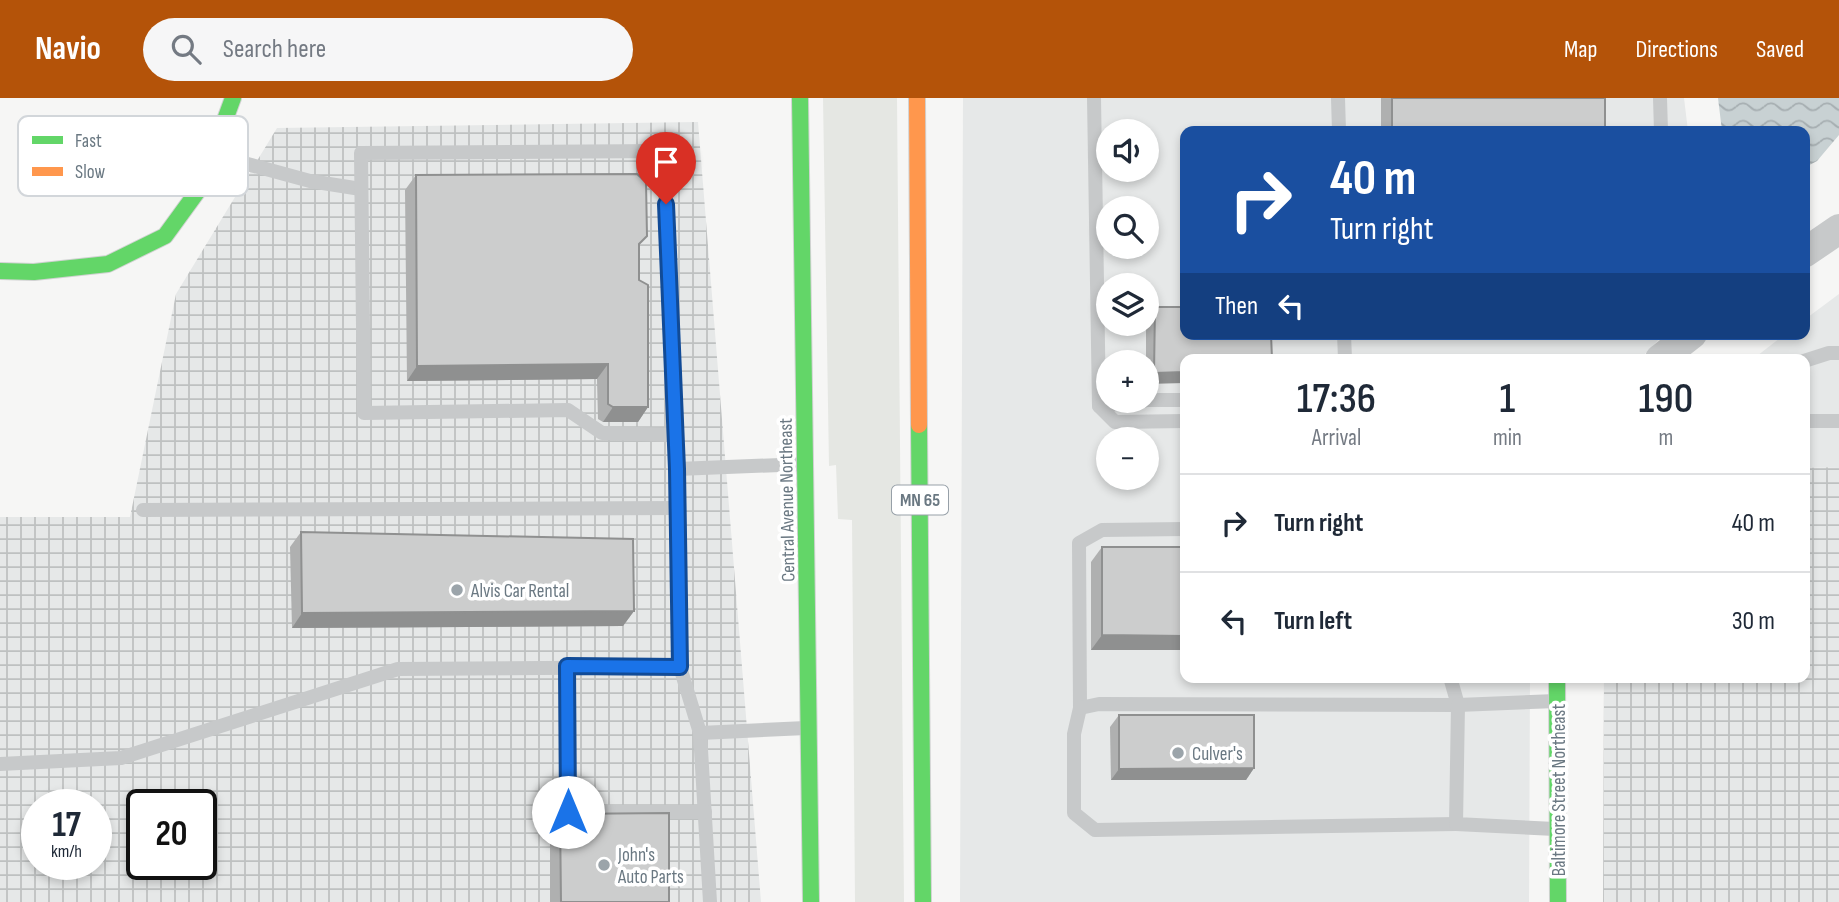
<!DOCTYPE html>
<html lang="en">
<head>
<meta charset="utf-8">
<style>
	body { margin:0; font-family:"Sofia Sans Condensed",sans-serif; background:#f6f6f7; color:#1f2937; height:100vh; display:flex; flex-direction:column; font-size:26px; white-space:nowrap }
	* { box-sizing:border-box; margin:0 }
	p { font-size:23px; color:#747a83 }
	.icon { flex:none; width:38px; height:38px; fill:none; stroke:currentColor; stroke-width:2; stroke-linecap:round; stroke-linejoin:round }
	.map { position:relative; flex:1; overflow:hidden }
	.sheet { position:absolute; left:1180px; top:256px; width:630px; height:329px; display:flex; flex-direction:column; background:#fff; border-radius:14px; box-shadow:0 4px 10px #0003 }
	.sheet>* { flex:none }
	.banner { position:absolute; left:1180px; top:28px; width:630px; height:214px; border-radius:14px; box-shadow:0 4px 10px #0003; background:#1a4fa0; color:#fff; overflow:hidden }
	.buttons { position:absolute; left:1096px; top:21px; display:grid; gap:14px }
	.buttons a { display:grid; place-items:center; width:63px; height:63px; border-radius:50%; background:#fff; box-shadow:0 4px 10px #0003; font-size:35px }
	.speed { position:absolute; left:21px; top:691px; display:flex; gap:14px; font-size:35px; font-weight:700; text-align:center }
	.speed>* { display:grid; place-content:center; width:91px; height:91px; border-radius:50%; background:#fff; box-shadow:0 4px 10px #0003; line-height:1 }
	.speed small { font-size:18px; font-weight:400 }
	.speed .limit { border:4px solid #111; border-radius:10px; background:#fff; color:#111 }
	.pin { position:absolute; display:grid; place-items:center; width:60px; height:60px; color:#fff; margin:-72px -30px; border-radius:50% 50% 50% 0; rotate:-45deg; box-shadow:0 0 7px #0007 }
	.pin .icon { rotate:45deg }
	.me { position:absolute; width:77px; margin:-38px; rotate:0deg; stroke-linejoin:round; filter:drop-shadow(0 0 5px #0008) }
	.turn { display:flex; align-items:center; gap:24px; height:147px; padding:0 35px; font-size:32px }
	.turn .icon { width:91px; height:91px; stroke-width:2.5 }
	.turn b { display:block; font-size:49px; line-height:60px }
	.then { display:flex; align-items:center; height:66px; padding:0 35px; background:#0003; gap:14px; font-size:26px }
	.eta { display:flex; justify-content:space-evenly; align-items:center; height:119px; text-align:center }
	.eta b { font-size:42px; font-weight:600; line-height:49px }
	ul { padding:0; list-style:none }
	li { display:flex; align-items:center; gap:21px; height:98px; padding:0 35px; border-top:2px solid #e0e1e3 }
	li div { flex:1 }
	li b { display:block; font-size:26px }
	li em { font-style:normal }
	header { display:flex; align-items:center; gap:42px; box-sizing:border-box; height:98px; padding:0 35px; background:#b45309; color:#fff }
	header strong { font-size:33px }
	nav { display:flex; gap:38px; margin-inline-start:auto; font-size:24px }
	.search { width:490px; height:63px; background:#f6f6f7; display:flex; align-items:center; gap:18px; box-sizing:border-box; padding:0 24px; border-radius:38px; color:#747a83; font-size:26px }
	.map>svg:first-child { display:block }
</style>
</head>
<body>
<header>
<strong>Navio</strong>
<div class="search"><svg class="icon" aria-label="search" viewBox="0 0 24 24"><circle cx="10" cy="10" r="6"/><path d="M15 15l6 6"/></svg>Search here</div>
<nav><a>Map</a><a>Directions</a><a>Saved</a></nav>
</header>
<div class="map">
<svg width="1839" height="804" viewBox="0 0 1839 804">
	<defs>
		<pattern id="industrial-grid" width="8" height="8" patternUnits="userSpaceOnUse" patternTransform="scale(1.75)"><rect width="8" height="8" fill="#e6e8e8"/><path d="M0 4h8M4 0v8" fill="none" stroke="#bec1c1"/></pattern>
		<pattern id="water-waves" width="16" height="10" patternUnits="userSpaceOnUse" patternTransform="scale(1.75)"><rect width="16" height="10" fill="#c8d1d3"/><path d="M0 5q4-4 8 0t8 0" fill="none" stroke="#a6aeb1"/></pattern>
	</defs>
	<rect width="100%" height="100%" fill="#f6f6f5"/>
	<g fill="#e6e8e8" fill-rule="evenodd">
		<path d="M963,0h721l4,33h-503v203h479l-24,25h-455v318h345l-1,225h-569zM1108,33h38v39h-38zM1108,110h38v39h-38zM1108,187h38v39h-38zM1108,264h38v39h-38zM1108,341h38v39h-38z"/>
		<path d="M1839,196v173l-35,1v-109h-51l32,-25h19v-14z"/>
	</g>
	<g fill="url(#industrial-grid)" fill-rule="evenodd">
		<path d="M698,24l63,780h-761v-385h130l46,-223 101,-166zM37,707h59v59h-59zM142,707h59v59h-59z"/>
		<path d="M1839,369v435h-236l1,-225h200v-209z"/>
	</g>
	<path fill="#e5e7e3" d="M823,0h74l7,804h-49l-3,-382 -14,-1 -2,-54 -7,1z"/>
	<path fill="url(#water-waves)" d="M1718,0h121v37l-22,26 -13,7v-37h-82z"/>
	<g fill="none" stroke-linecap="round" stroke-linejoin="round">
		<g stroke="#d1d2d2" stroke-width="18">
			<g id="fast">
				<path d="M800,0l11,804"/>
				<path d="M0,173l34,1 74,-8 57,-28 35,-48 33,-90"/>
				<path d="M919,327l4,477"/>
				<path d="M1557,579l1,225"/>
			</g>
		</g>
		<g stroke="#d1d2d2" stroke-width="18">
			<path id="slow" d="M917,0l2,327"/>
		</g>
		<g stroke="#c7c9ca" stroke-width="14">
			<path d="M1094,0l5,308 16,16 70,-1"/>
			<path d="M1338,0l1,33"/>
			<path d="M1660,0l1,33"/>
			<path d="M214,57l96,26 51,8"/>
			<path d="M1344,236l1,25"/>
			<path d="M1804,263l25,-8h10"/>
			<path d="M1146,302h39"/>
			<path d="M1099,308l45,-5"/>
			<path d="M1804,323h35"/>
			<path d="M676,337l-74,-2 -34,-23 -204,3 -3,-260 302,-2 14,318 3,198 20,66 10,169"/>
			<path d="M677,371l128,-5"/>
			<path d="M143,412l535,-2"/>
			<path d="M1185,431l-83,1 -23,13 1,165 -6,26v79l21,17 361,-6"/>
			<path d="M567,568l1,146h137"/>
			<path d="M1080,610l19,-4 359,1 -8,-28"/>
			<path d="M700,635l106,-5"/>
			<path d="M0,666l121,-6 277,-89 282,-2"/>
			<path d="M1555,731l-99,-5 2,-119 98,-4"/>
		</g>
		<g stroke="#c7c9ca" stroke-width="30">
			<path d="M1804,155l35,-24"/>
			<path d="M1660,261l32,-25"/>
		</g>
		<use href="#fast" stroke="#63d668" stroke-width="16"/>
		<use href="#slow" stroke="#ff974d" stroke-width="16"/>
	</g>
	<g fill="#afb0b0">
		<rect x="1381" y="0" width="224" height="33"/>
		<path d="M416,77l223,73v32l9,127 -10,15h-35l-5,-3 -1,-40 -190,2 -2,-191z"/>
		<path d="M1155,209l30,27 -39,50v-65z"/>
		<path d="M301,434l333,79 -11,15 -331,2 -2,-81z"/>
		<path d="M1102,449h83v103h-94v-88z"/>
		<path d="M1119,617l135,53 -8,12h-135l-1,-53z"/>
		<path d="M560,716l109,88h-119v-73z"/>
	</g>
	<g fill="#8f9090">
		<path d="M608,266l-11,15 -190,2 10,-15z"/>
		<path d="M1185,274v11l-39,1 8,-11z"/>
		<path d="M613,309h35l-10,15h-35z"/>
		<path d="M634,513l-11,15 -331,2 10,-15z"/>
		<path d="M1102,537l83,1v14h-94z"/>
		<path d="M1254,670l-8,12h-135l8,-11z"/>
	</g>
	<g fill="#cccdcd" stroke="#8f9090" stroke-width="2">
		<rect x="1392" y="0" width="213" height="33"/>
		<path d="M637,76l9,8 1,54 -8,8v36l9,5v122h-35l-5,-3v-40l-191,2 -1,-191z"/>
		<path d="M1155,209h30v27h86l1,25h-87v13l-31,1z"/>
		<path d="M301,434l332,7 1,72 -332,2z"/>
		<path d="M1102,449h83v89l-83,-1z"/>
		<path d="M1119,617h135v53l-135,1z"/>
		<path d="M669,715v89h-108l-1,-88z"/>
	</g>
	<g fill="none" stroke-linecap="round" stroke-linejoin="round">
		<g stroke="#114b97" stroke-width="18">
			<path id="route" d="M568,714l-1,-146 113,1 -3,-198 -11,-265"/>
		</g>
		<use href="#route" stroke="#1a73e8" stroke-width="12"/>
	</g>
	<g fill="#9ba4aa" stroke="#fff" stroke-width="2.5">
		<circle cx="457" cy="492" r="7"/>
		<circle cx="1178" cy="655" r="7"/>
		<circle cx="604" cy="767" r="7"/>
	</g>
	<g text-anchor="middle" stroke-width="7" stroke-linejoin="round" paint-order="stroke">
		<rect fill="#fff" stroke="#97a0a8" stroke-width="2" x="892" y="387.5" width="56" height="29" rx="5"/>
		<g font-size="18" font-weight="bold" fill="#6a7882">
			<text x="920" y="408">MN 65</text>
		</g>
		<g font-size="19" fill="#6a7882" stroke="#fff">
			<text transform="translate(786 402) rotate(-91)" y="7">Central Avenue Northeast</text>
			<text transform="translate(1558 692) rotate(-90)" y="7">Baltimore Street Northeast</text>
		</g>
		<g font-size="19" fill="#6a7882" stroke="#fff" text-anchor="start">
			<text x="471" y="499">Alvis Car Rental</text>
			<text x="1192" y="662">Culver's</text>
			<text x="618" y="763">John's<tspan x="618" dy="22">Auto Parts</tspan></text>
		</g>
	</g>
	<rect x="18" y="18" width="230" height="80" rx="10" fill="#fff" stroke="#d2d6da" stroke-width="2"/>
	<rect x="32" y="38" width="31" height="8" fill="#63d668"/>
	<rect x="32" y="69" width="31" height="9" fill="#ff974d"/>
	<g font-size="19" fill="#6a7882">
		<text x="75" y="49">Fast</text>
		<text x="75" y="80">Slow</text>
	</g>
</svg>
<div class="buttons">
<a><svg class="icon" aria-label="sound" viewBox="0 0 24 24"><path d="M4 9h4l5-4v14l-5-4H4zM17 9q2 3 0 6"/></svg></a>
<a><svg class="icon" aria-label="search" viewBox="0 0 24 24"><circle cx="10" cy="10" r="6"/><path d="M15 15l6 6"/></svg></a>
<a><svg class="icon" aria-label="layers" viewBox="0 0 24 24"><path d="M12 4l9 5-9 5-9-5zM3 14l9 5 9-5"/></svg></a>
<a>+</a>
<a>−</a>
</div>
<div class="speed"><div>17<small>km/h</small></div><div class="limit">20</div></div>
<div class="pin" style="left:666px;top:106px;background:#d93025"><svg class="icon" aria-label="arrive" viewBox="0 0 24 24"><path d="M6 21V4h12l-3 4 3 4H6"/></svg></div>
<svg class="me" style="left:568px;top:714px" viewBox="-20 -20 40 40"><circle r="19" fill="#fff"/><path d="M0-13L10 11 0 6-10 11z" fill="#1a73e8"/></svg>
<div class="banner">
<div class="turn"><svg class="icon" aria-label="right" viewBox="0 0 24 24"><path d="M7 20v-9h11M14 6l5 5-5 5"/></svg><div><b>40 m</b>Turn right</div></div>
<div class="then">Then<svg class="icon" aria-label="left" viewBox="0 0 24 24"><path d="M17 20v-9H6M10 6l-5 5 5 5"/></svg></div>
</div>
<section class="sheet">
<div class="eta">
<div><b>17:36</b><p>Arrival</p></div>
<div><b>1</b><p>min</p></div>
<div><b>190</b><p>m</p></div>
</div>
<ul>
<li><svg class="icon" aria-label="right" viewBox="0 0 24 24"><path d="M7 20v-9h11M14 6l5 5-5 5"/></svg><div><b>Turn right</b></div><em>40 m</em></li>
<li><svg class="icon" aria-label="left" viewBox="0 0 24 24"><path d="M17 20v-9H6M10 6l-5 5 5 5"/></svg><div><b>Turn left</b></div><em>30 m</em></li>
</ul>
</section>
</div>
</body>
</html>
